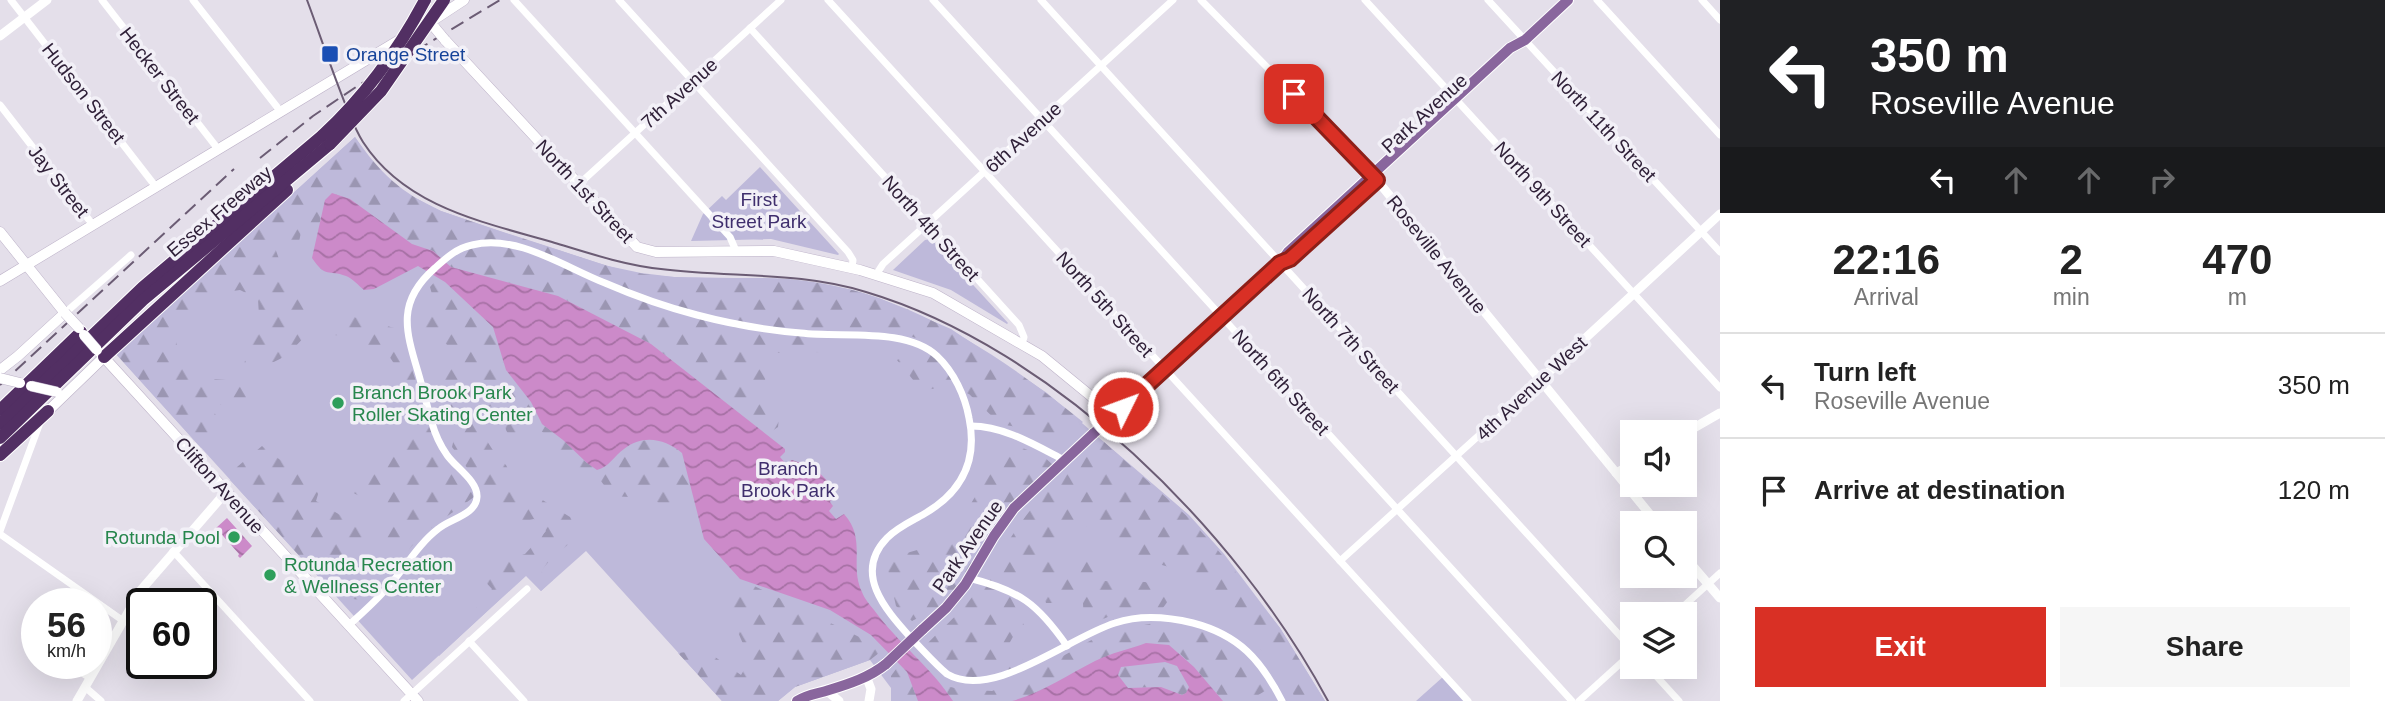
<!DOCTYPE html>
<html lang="en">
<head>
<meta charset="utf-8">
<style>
	body { margin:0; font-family:Arial,sans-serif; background:#f6f6f6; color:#222; height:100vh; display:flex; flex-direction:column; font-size:26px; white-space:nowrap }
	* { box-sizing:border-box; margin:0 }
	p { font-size:23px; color:#767676 }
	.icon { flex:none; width:38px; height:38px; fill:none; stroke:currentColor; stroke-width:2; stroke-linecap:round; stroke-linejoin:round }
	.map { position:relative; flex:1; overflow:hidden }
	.drawer { display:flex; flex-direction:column; background:#fff; width:665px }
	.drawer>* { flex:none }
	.banner { background:#202124; color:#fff; overflow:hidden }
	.controls { position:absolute; left:1620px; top:420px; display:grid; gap:14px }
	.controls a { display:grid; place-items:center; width:77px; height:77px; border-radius:0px; background:#fff; box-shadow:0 7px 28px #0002; font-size:35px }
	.speed { position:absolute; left:21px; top:588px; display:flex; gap:14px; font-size:35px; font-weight:700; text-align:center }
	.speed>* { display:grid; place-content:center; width:91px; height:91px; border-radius:50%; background:#fff; box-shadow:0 7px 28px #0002; line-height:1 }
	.speed small { font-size:18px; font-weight:400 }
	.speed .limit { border:4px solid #111; border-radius:10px; background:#fff; color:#111 }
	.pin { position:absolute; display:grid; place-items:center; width:60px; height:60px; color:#fff; margin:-30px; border-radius:14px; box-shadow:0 4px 10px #0006 }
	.me { position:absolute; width:77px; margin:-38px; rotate:48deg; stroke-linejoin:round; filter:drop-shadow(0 0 5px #0008) }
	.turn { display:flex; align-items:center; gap:24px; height:147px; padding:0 35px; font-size:32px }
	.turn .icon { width:91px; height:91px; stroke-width:2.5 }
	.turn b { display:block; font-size:49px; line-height:60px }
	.lanes { display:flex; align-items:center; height:66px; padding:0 35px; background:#0003; justify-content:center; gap:35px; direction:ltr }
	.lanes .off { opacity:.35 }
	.eta { display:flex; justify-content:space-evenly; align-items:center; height:119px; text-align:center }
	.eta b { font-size:42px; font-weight:600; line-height:49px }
	.button { display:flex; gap:14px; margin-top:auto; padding:14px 35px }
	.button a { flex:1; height:80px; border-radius:0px; background:#d93025; color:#fff; font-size:28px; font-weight:600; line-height:80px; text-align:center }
	.button a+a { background:#f6f6f6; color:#222 }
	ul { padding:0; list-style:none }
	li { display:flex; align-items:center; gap:21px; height:105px; padding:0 35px; border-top:2px solid #e0e0e0 }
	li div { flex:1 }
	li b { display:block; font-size:26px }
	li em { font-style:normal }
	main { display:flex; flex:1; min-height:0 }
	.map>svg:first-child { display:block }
</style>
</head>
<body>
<main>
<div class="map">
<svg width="1720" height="701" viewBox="0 0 1720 701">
	<defs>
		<pattern id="forest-firs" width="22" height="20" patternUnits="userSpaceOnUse" patternTransform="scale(1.75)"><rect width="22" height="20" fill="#beb9da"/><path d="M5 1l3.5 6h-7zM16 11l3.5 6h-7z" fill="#9b96b2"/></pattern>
		<pattern id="water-waves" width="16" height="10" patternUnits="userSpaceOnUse" patternTransform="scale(1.75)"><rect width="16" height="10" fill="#cc8ac9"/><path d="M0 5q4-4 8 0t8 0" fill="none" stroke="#a670a4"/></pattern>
	</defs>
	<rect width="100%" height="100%" fill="#e4dfea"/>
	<g fill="#beb9da">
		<path d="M355,137l20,30 29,25 37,19 64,22 103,33 33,7 33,4 114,2 65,11 26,8 72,31 96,64 142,122 35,39 56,74 45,73h-434v-13l-21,-28 -75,27 -17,14h-56l-136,-150 -45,40 -15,-15 -114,104 -296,-326z"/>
		<path d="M760,167l79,87 -1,1 -67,-16 -80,2 12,-27 19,-18 4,4z"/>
		<path d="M931,239l77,84 -1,1 -56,-34 -58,-20 32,-30z"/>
		<path d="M1444,676l21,25h-50h1z"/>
	</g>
	<g fill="url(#forest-firs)">
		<path d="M355,137c25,36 46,56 86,74 40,14 81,27 121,40 27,9 54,19 82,23 47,7 95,2 143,5 113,8 211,74 296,143l-26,24 -29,-17 -28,-5 -31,-30 -23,-8 -24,5 -25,-31 32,-17 -32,-12h-63l-8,21 -49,1c-17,23 -15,34 3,56l-2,18 -12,8 -115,-91 -93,-48 -107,-29 -18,-16 -21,-7 -27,-20 -60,-24 -8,34 -16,-2 -3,15 -9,-8 -11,3 -3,6 11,30 16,17 5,39c-21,23 -31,34 -63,30l15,-48 -1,-17 -18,-9 -29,4 -14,24 -24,7 9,44 7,-2 4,7 5,4 56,4 9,14 -15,7 -36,2 5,14 11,7 -27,22 -85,-94z"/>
		<path d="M438,278l55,49 13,43 25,32 11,22 21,16 24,23 17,5c17,-17 36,-36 62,-25 5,2 10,4 14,8 8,10 9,31 12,43l-7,11c-17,3 -24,3 -36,-11l-20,3 -17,-1 -14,-19 -18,-6 -16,-2 -10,-11 1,-15 -15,-13 -29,9 -5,-9 -6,-22 -12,-2 -12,18 20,31 10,10 9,18 55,34 7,14c-11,22 -24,21 -36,41l12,8 -12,11 -15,-16 -87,81 -4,-6 51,-52 6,-9 -13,-14 9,-10 37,-11 21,-23 -12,-12 -29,7 -22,-36 -31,-43 4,-17 -15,-5 -15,-48v-14l9,7 5,1 18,-16 -27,-25 -7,2 -9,-8 18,-26 -3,-11z"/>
		<path d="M329,314l18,1 51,14 21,61 10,37 16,34 29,28v8l-53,38 -14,17 -20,-6 -4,-11 20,-18 -10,-13 -23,-3 -23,-11v-15l24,-8 23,-18 8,-17 3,-52 -16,-24 -37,-19 -27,-3z"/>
		<path d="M1104,442l85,76 33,37 58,73 45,73h-29l-5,-12 4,-15 -14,-18 -11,4 -60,-69 -27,-20 -49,-14 -41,-30 -21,-2 -36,28 18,7 33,-7 14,28c22,1 55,-4 72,13l-13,18 -38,-1 -38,16 -1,-24h-37l-12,-33 -25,7 2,21 15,31 -12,6 -13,23 21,1 2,5c-20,9 -49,22 -70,7 -10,-7 -19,-19 -27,-27 16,-17 35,-32 48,-51 20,-28 35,-58 57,-85 20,-25 47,-45 72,-66z"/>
		<path d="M262,446l17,13 43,22 -6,20 26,15 26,-3 -1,23 -8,19 6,12 29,-3 -33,36 -24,-3 -107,-117 7,-13z"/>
		<path d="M1020,447l23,9 10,9 -29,25 -22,27 -32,55 -29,34 -29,15 -16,-15 -8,-36 8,-14 53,-15 47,-80z"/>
		<path d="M740,579l144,70 -14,11 -75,27 -17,14h-56l-44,-48 27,-3 36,25 9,-15 -28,-65z"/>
		<path d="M1154,623c23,3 50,4 71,15 19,11 32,33 45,50l-22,13h-25c-11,-13 -42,-52 -57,-56 -42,-11 -104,40 -143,53 -22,3 -48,3 -70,3l-11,-16 17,4 33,2 30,-12 82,-46z"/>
		<path d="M1166,662l11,4 12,21 -2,6 -5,2 -21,-8 -33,1 -10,-13 2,-8z"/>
		<path d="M899,665l8,7 11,29h-27v-25z"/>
	</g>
	<g fill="url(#water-waves)" fill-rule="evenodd">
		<path d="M332,193l18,6 62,45 21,7 18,16 107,29 93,48 134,105v3l-5,5 6,7 6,-4 9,3 7,-2 27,28 -5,13 3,4 -4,5 7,8 8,-5c23,25 5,52 18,78 2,6 8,13 12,18 24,33 57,57 79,91h-35l-11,-29 -36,-37 -41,-25 -90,-31 -36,-40 -22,-86c-17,-14 -39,-19 -58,-4 -10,7 -15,18 -27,21l-10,-7 -24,-23 -21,-16 -11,-22 -25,-32 -13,-43 -48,-45 -27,-16 -44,23 -10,1c-5,-4 -12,-12 -18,-14 -18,-7 -20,3 -34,-18l13,-58z"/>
		<path d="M227,518l25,28 -12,12 -2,-2 1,-2 -23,-26z"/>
		<path d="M1146,643l23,2 25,22 29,34h-211c30,-8 55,-26 83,-40 16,-8 35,-12 51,-18zM1165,662l12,4 12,21 -3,6 -4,2 -21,-8 -33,1 -10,-13 3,-8z"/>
	</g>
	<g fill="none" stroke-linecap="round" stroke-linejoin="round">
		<g stroke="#beb3c9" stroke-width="11">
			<g id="secondary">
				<path d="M432,21l32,-21"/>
				<path d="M445,40l192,207 19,5 118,-1 86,19 73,23 109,63 72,59"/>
				<path d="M0,232l65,81 -47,43 -18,14"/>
				<path d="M0,281l401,-242"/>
				<path d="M100,353l318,348"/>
				<path d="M48,411l56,-54"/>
			</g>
		</g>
		<g stroke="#fff" stroke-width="12">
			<g id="primary">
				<path d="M1110,419l170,-156 8,-11 222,-204 15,-8 43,-40"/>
				<path d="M922,630l24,-22 19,-23 29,-49 20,-28 80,-75"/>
				<path d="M797,701c11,-7 20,-7 32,-11 20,-6 41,-13 57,-26"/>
			</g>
		</g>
		<g stroke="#fff" stroke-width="14">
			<g id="motorway">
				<path d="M104,357l183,-167"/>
				<path d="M0,410l81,-78"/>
				<path d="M0,424l143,-137 180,-152"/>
				<path d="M0,438l143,-138 187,-156"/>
				<path d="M0,455l48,-44"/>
			</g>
		</g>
		<g stroke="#fff" stroke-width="7">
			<path d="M11,0l145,187"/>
			<path d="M102,0l116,149"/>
			<path d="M193,0l88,112"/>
			<path d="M514,0l216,237 6,14"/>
			<path d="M619,0l229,252 5,8 -1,8"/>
			<path d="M828,0l640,701"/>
			<path d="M933,0l639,701"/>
			<path d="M1041,0l592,650"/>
			<path d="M1201,0l171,174"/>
			<path d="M1365,0l355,388"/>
			<path d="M1488,0l232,252"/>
			<path d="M1597,0l123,135"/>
			<path d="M1702,0l18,20"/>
			<path d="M750,28l269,297 5,12 -2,7"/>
			<path d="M0,105l93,120"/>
			<path d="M578,185l203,-185"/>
			<path d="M876,275l7,-11 290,-264"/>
			<path d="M65,313l66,-58"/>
			<path d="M971,426c33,0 64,19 93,34"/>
			<path d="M0,531l41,-111"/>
			<path d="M0,534l122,86"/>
			<path d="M173,551l137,150"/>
			<path d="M1340,561l200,-181"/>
			<path d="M969,578c51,13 68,25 98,68"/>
			<path d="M1675,614l45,-41"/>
			<path d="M348,626c13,-12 27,-24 38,-37 18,-19 31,-44 52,-60 11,-10 38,-14 39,-32 1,-16 -22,-30 -30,-42 -7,-10 -12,-21 -15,-32 -5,-17 -9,-34 -14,-51 -13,-43 -21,-71 17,-104 11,-10 22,-20 37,-23 46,-11 92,22 133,38 30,13 61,24 92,32 34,9 69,15 104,18 41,5 105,-6 136,23 17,16 28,40 32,62 9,43 -7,74 -45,96 -12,7 -26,13 -37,24 -34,35 -2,71 23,99 12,12 24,26 37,37 46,27 122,-37 168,-51 24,-8 53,-6 78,0 46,12 68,37 89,78"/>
			<path d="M469,641l55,60"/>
			<path d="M67,663l23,15"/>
			<path d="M1648,667l31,34"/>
			<path d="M85,687l16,14"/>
			<path d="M404,701l123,-112"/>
			<path d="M1579,701l54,-49"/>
		</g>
		<g stroke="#fff" stroke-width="9">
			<path d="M0,36l47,-36"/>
			<path d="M1372,174l285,349"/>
			<path d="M1540,380l180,-166"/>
			<path d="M1685,433l35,-20"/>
			<path d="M1616,473l17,-9"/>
			<path d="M1685,557l35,41"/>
			<path d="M866,676l5,13 -2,12"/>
			<path d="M827,691l12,10"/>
			<path d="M77,701l64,-111 85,-98"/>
		</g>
		<use href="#secondary" stroke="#fff" stroke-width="10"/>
		<use href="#primary" stroke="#89669d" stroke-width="10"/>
		<use href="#motorway" stroke="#522f63" stroke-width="12"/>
		<path stroke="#6b5c74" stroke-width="2" d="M307,0c13,35 25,71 39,106 5,12 10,25 17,36 42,65 120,80 189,100 36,11 72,23 109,27 69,9 138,2 205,23 188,56 371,239 462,409"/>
		<g stroke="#6b5c74" stroke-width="2" stroke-dasharray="14 7" stroke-linecap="butt">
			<path d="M260,158l53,-42 46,-31 141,-85"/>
			<path d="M0,385l234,-216"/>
		</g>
		<g stroke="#beb3c9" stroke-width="11" stroke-linecap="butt">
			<g id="secondary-bridge">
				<path d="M435,28l10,12"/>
				<path d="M65,313l14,15"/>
				<path d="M84,335l13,15"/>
				<path d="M0,378l20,5"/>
				<path d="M31,386l26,6"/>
			</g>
		</g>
		<g stroke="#fff" stroke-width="12" stroke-linecap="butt">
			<g id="primary-bridge">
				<path d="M1094,433l16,-14"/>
				<path d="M886,664l36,-34"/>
			</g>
		</g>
		<g stroke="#fff" stroke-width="14" stroke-linecap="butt">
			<g id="motorway-bridge">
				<path d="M323,135c42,-39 75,-84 102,-135"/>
				<path d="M330,144l51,-53 63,-91"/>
			</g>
		</g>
		<use href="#secondary-bridge" stroke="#fff" stroke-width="10"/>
		<use href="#primary-bridge" stroke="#89669d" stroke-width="10"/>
		<use href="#motorway-bridge" stroke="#522f63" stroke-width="12"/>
	</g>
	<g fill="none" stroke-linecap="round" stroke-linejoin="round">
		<g stroke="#8d1f18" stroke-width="18">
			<path id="route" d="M1123,407l157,-144 10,-4 87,-79 -83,-86"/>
		</g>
		<use href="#route" stroke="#d93025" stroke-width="12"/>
	</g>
	<rect fill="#1a4fb4" stroke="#f2f0f7" stroke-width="2.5" x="321" y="45" width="18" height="18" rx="3.5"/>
	<g fill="#2e9e5b" stroke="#f2f0f7" stroke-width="2.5">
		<circle cx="338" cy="403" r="7"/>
		<circle cx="234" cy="537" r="7"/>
		<circle cx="270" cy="575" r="7"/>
	</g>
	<g text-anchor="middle" stroke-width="7" stroke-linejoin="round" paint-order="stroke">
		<g font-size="19" fill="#164399" stroke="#f2f0f7" text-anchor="start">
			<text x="346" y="61">Orange Street</text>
		</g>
		<g font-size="19" fill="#302139" stroke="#f2f0f7">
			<text transform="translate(160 75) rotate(52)" y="7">Hecker Street</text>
			<text transform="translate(84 93) rotate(52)" y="7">Hudson Street</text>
			<text transform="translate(679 93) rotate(-42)" y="7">7th Avenue</text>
			<text transform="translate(1424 113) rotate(-42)" y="7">Park Avenue</text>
			<text transform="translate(1604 126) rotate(47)" y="7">North 11th Street</text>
			<text transform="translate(1023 137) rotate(-42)" y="7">6th Avenue</text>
			<text transform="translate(59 181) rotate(52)" y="7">Jay Street</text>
			<text transform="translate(585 191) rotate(47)" y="7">North 1st Street</text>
			<text transform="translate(1543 194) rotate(48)" y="7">North 9th Street</text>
			<text transform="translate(219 211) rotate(-40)" y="7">Essex Freeway</text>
			<text transform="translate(931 228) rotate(48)" y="7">North 4th Street</text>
			<text transform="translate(1437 254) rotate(51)" y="7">Roseville Avenue</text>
			<text transform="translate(1105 304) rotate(48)" y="7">North 5th Street</text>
			<text transform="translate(1351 340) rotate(48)" y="7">North 7th Street</text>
			<text transform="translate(1281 382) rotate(48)" y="7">North 6th Street</text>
			<text transform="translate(1531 388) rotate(-43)" y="7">4th Avenue West</text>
			<text transform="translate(220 485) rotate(48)" y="7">Clifton Avenue</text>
			<text transform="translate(967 546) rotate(-55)" y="7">Park Avenue</text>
		</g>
		<g font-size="19" fill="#3f2e6d" stroke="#f2f0f7">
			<text x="759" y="206">First<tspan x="759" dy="22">Street Park</tspan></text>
			<text x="788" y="475">Branch<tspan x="788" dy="22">Brook Park</tspan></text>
		</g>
		<g font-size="19" fill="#27864d" stroke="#f2f0f7" text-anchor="start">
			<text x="352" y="399">Branch Brook Park<tspan x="352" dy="22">Roller Skating Center</tspan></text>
			<text x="220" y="544" text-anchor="end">Rotunda Pool</text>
			<text x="284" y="571">Rotunda Recreation<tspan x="284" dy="22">&amp; Wellness Center</tspan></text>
		</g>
	</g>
</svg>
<div class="controls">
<a><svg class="icon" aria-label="sound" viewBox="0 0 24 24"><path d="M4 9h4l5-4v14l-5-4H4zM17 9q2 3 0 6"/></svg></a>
<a><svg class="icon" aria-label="search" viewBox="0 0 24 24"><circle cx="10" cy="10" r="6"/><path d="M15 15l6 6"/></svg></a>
<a><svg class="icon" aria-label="layers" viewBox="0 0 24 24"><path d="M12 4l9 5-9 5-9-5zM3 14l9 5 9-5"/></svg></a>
</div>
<div class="speed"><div>56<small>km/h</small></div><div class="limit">60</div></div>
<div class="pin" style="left:1294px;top:94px;background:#d93025"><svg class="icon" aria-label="arrive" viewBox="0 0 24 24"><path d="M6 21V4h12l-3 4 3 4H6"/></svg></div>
<svg class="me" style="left:1123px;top:407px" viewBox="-20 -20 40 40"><circle r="17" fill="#d93025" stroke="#fff" stroke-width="3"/><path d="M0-11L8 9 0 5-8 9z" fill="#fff"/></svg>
</div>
<section class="drawer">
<div class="banner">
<div class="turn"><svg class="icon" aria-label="left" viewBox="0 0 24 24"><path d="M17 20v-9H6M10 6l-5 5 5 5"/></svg><div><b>350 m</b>Roseville Avenue</div></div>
<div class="lanes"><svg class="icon" aria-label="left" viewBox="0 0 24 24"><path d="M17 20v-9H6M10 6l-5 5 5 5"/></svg><svg class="icon off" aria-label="ahead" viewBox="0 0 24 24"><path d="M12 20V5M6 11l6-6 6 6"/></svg><svg class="icon off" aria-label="ahead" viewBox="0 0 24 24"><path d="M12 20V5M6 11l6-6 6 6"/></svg><svg class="icon off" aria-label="right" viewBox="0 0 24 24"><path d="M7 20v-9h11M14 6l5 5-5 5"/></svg></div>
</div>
<div class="eta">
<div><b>22:16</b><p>Arrival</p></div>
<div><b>2</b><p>min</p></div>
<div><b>470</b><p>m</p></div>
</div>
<ul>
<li><svg class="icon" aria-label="left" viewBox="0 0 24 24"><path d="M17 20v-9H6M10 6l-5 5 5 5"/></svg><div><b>Turn left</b><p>Roseville Avenue</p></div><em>350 m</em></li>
<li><svg class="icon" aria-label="arrive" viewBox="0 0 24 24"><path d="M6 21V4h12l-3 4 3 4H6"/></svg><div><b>Arrive at destination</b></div><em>120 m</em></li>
</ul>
<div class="button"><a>Exit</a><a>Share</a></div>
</section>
</main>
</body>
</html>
